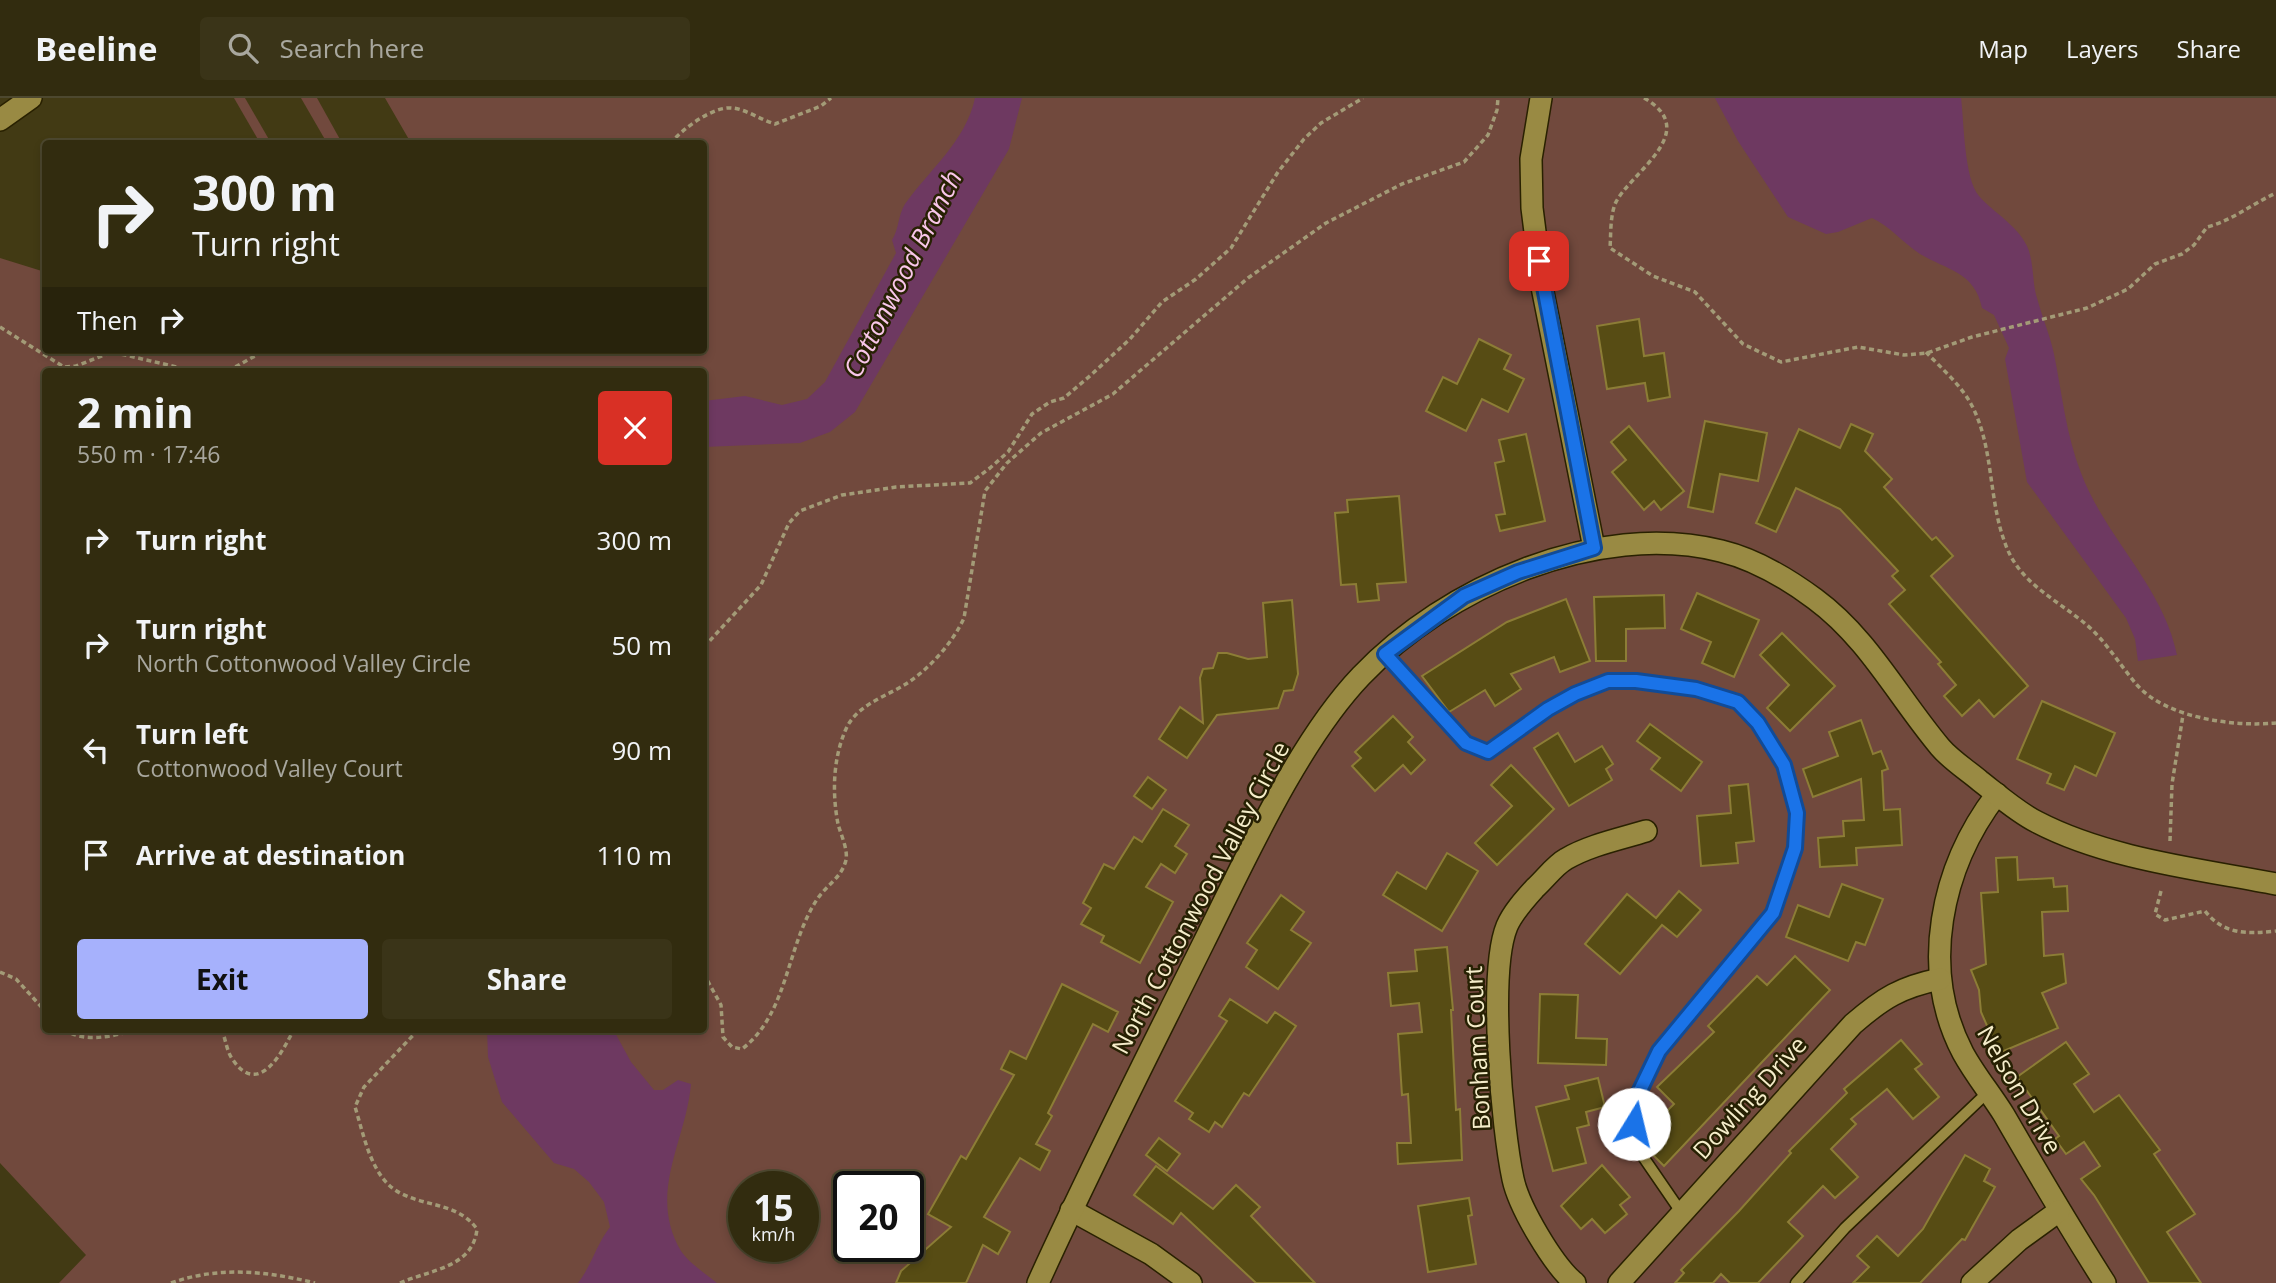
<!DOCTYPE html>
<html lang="en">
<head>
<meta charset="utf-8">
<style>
	body { margin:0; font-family:"Open Sans",sans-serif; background:#3a3418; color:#f1f3f6; height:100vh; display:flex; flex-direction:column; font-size:26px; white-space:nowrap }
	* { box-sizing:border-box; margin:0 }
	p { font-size:23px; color:#a8a79e }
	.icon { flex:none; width:38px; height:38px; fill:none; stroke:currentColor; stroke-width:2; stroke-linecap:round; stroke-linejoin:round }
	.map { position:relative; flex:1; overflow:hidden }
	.panel { position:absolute; left:42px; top:270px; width:665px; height:665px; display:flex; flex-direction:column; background:#322c0f; border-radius:7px; box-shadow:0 4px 10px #0003,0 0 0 2px #4d482f }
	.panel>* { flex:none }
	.guide { position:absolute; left:42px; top:42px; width:665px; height:214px; border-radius:7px; box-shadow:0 4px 10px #0003,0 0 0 2px #4d482f; background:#322c0f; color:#f1f3f6; overflow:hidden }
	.speed { position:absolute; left:728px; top:1073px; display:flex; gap:14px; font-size:35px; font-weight:700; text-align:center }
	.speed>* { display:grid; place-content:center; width:91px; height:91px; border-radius:50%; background:#322c0f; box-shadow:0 4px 10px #0003,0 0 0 2px #4d482f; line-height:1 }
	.speed small { font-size:18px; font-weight:400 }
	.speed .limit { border:4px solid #111; border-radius:10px; background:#fff; color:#111 }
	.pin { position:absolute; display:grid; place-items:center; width:60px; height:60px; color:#fff; margin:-30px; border-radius:14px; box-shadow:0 4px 10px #0006 }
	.me { position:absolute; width:77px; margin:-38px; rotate:9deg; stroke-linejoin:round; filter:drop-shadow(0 0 5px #0008) }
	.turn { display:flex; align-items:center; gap:24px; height:147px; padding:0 35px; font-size:32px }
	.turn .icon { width:91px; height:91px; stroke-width:2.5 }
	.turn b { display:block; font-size:49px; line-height:60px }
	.then { display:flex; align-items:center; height:66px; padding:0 35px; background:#0003; gap:14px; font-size:26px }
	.round { display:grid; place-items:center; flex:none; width:74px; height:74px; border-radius:7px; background:#3a3418 }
	.headline { display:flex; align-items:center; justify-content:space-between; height:119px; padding:0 35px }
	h1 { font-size:42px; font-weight:700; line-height:52px }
	.action { display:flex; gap:14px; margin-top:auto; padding:14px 35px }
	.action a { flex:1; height:80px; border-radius:7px; background:#a6b1fc; color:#111; font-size:28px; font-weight:700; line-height:80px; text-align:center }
	.action a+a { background:#3a3418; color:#f1f3f6 }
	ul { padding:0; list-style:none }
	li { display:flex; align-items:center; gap:21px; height:105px; padding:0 35px }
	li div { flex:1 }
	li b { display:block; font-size:26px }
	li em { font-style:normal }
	header { display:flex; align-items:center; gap:42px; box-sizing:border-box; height:98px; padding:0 35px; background:#322c0f; border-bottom:2px solid #4d482f }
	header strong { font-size:33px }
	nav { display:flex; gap:38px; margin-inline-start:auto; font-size:24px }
	.search { width:490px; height:63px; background:#3a3418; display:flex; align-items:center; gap:18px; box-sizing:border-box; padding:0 24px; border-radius:7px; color:#a8a79e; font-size:26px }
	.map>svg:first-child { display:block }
</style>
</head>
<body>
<header>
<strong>Beeline</strong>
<div class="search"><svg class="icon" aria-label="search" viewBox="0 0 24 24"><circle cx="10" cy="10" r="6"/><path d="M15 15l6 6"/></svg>Search here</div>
<nav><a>Map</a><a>Layers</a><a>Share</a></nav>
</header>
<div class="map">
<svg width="2276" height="1185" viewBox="0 0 2276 1185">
	<rect width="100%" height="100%" fill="#423a14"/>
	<g fill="#71493d" fill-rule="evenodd">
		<path d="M234,0h11l26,45h-11z"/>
		<path d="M301,0h16l25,45h-15z"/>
		<path d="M385,0h1891v1185h-2217l27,-28 -86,-92v-905l45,14 1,78h658v-206l-293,-1zM46,273h658v658h-658zM744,1088h59v60h-59zM849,1088h59v60h-59z"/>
	</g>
	<g fill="#6e3961">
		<path d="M975,0h47l-13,51 -154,263 -25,20 -30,11 -96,4v-46l41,-5 37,9 25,-6 18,-17 71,-129 -4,-13c7,-11 6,-25 13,-36 24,-34 61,-63 70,-106z"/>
		<path d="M1715,0h246c3,23 3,81 18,98 15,17 38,29 48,50 7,15 5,36 10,52 5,19 13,37 17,56 8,39 12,81 27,119 24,64 82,113 96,182l-39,6 -3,-22 -9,-21 -99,-136 -22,-123 4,-11 -15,-33 -12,-7c-7,-36 -35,-38 -62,-54 -17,-11 -30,-28 -48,-36l-34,14 -12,2 -38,-17 -50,-76z"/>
		<path d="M487,931h126l18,33 23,28h9l15,-10 13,4c-5,58 -44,109 -10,167 8,12 25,23 36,32h-139c14,-18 18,-38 32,-56l-6,-25 -15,-20 -15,-13 -20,-6 -52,-61 -14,-45z"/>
	</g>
	<g fill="#574c14" stroke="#8c7d36" stroke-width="2">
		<path d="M1639,221l5,37 20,-3 6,44 -22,4 -3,-18 -38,6 -10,-63z"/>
		<path d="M1479,241l32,16 -7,14 20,10 -16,33 -26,-13 -16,32 -40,-20 17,-34 14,7z"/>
		<path d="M1705,323l62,12 -9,48 -38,-7 -7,38 -25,-5z"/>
		<path d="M1851,326l22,10 -8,17 27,28 -8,8 48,53 4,-3 17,19 -22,20 97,110 -34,31 -15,-17 -17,16 -18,-20 12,-11 -18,-21 3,-2 -52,-58 16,-14 -13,-14 6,-5 -58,-62 -44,-21 -20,44 -20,-9 43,-94 41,19z"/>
		<path d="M1629,328l55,65 -23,19 -7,-9 -10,9 -32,-38 14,-12 -15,-18z"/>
		<path d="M1526,336l19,87 -45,10 -4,-16 9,-1 -10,-51 9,-2 -5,-21z"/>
		<path d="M1399,398l7,86 -29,2 2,16 -21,2 -2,-18 -15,1 -6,-72 13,-1 -1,-12z"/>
		<path d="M1697,495l62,27 -25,57 -32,-14 9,-21 -30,-13z"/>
		<path d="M1664,497l1,33 -39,1v32h-30l-2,-64z"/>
		<path d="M1566,501l24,62 -30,11 -6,-15 -43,17 10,15 -26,17 -10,-16 -36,22 -27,-36 85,-54z"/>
		<path d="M1292,502l6,74 -5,16 -9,1 -6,17 -61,7 -30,43 -28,-19 21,-32 23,16 -3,-45 3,-9 10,-1 5,-15h9l21,6 19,-2 -4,-54z"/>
		<path d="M1782,535l53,53 -45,45 -23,-23 22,-23 -29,-30z"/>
		<path d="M2042,603l73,32 -19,43 -21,-10 -11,24 -17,-7 4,-9 -34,-15z"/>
		<path d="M1393,618l20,21 -5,5 17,18 -14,14 -8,-9 -28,26 -23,-25 9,-8 -6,-6z"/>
		<path d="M1861,622l12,34 8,-3 7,18 -6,2 2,39 16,-1 2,36 -46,3 1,17 -37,2 -2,-29 26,-2 -1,-15 21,-1 -3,-41 -48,18 -10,-28 35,-13 -9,-24z"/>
		<path d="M1650,626l52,38 -21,29 -30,-22 9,-11 -23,-17z"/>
		<path d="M1558,635l17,29 27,-16 11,18 -7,5 6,11 -43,26 -35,-58z"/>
		<path d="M1511,667l43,44 -57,56 -22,-22 37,-37 -21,-21z"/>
		<path d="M1148,679l18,13 -14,19 -18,-13z"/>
		<path d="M1748,686l6,57 -18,2 2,20 -37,3 -4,-50 34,-3 -2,-27z"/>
		<path d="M1163,711l26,16 -14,21 12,8 -12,19 -14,-9 -15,23 27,15 -33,61 -39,-21 3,-6 -23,-12 10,-16 -8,-5 21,-39 10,5 20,-32 8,5z"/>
		<path d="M1447,755l31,18 -36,60 -59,-36 14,-23 29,17z"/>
		<path d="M2017,759l1,23 35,-2 1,9 13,-1 1,25 -26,1 2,44 19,-2 3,29 -24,10 16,35 -59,25 -18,-41 -2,-22 -8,-20 15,-6 -5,-71 17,-1 -2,-34z"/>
		<path d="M1842,786l41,15 -18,46 -9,-3 -8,19 -62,-24 12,-32 31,12z"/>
		<path d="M1679,793l22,19 -24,27 -15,-12 -42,49 -35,-30 42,-50 29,24z"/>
		<path d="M1281,797l23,17 -13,18 20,13 -33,46 -32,-22 11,-17 -10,-7z"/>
		<path d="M1447,849l6,63h-2l5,100 4,-1 2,51 -64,4 -1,-21h14l-3,-49 -6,1 -4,-61 24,-2 -3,-29 -28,3 -3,-33 29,-2 -2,-21z"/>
		<path d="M1795,858l35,34 -166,176 -16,-16 8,-8 -10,-10 28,-28 -17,-17 57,-55 -6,-6 49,-50 10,9z"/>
		<path d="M1062,886l56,28 -10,20 -15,-8 -45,89 4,3 -16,28 14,7 -10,19 -20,-12 -36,59 26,15 -12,22 -15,-9 -17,38h-70l5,-12 50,-44 -23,-13 33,-58 5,3 48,-84 -13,-6 9,-18 16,8z"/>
		<path d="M1540,896l38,1 -2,43 31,1 -1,26 -68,-2z"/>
		<path d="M1230,901l37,24 8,-11 21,14 -47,70 -5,-3 -22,34 -7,-5 -6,10 -20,-13 4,-6 -18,-12 52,-80 -8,-5z"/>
		<path d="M1901,942l21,24 -7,5 24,28 -26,22 -26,-30 -36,30 5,5 -25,25 27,28 -23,21 -12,-12 -35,36 15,14 -45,47h-28l-9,-9 -8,9h-38l9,-10 -3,-3 58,-59 52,-58 -2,-2 58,-58 -3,-4z"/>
		<path d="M2066,944l23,32 -15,10 20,28 25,-17 41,55 -6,4 41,60 -28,18 34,51h-52l-55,-88 -13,-16 19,-13 -16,-24 -18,12 -11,-15 4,-3 -42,-59z"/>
		<path d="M1598,980l7,29 -19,5 3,13 -12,3 9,35 -33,8 -17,-64 33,-8 -4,-13z"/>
		<path d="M1159,1040l21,16 -13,17 -21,-16z"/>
		<path d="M1965,1057l25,14 -6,12 11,6 -30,53 -3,-1 -42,44h-67l16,-16 -12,-11 20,-20 21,20 25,-27z"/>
		<path d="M1602,1067l28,32 -10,8 7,9 -22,19 -13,-14 -11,10 -20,-23z"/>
		<path d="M1156,1068l57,43 23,-24 24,22 -9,9 64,67h-59l-75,-70 -8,11 -39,-29z"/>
		<path d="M1469,1100l3,17 -4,1 8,48 -48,8 -10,-66z"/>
	</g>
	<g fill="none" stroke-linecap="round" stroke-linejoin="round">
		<g stroke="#292100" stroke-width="13">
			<g id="service">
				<path d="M1385,556l82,89 21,9 60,-43 27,-15 33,-13h28l60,8 42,13 20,21 27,42 12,48 -2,35 -22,65 -114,138 -25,52 1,42 46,67"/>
				<path d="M1796,1185l49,-55 143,-136"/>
			</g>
		</g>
		<g stroke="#292100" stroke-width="24">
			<g id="minor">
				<path d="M1541,0l-10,61 1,49 10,79 52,261"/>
				<path d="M0,22l31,-22"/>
				<path d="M1997,696c-56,73 -78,175 -34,259 12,22 28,41 41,62 33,57 66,113 101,168"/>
				<path d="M1071,1112l80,44 40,29"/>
				<path d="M1038,1185c52,-115 110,-228 166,-341 41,-82 94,-200 157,-266 85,-89 236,-156 360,-125 33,8 67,28 94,48 53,39 83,98 125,148 11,13 27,23 40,34 18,14 37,31 57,41 71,37 162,47 239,62"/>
				<path d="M1575,1185c-22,-18 -56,-76 -62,-104 -11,-51 -25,-207 -6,-253 6,-14 18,-27 28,-38 10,-9 20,-23 31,-29 24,-14 54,-20 80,-28"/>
				<path d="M1619,1185l234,-259c30,-26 48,-37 87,-45"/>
				<path d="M1972,1185l47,-43 40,-29"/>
			</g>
		</g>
		<g stroke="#a39b77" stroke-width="3.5" stroke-dasharray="5 3.5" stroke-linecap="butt">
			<path d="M1644,0c60,34 -16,76 -29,106 -5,14 -4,30 -5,44l43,28 42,16 48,52 38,18 77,-15 46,8 23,-2 45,-16 115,-29 41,-19 27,-25 27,-10 12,-9 13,-18c24,-6 45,-23 69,-34"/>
			<path d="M670,46c12,-15 43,-38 62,-36 14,1 29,12 43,16l46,-18 10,-8"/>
			<path d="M0,229l64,40 12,-1 36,-14 82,19"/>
			<path d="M1926,254c14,15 35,33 45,52 23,42 17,94 34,139 13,38 47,54 77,78 22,17 37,43 55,64 29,33 97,42 139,38"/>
			<path d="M228,273l34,-19 13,-2"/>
			<path d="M704,549l57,-62 28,-62 11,-12 42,-16 54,-8 74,-4 20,-15 18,-16 24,-38 18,-12 14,-4 27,-23 39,-36 32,-37 34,-23 35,-31 47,-76 26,-33 17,-16 42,-25"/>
			<path d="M2170,743l2,-57 11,-69"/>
			<path d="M2161,793l-6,23 10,6 40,-9c19,24 42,23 71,20"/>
			<path d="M704,841l2,5v34l15,27 2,32 9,10 10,2c47,-36 44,-104 76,-151 9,-13 24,-21 28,-38 2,-11 -5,-25 -8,-36 -6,-31 -5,-66 8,-95 11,-25 42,-33 63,-47 22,-15 44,-40 55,-64l21,-127 22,-28 34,-30 72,-39 135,-116 78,-55 76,-39 62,-22 24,-27 9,-25 1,-12"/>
			<path d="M0,874l16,7 30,33"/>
			<path d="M64,931c19,15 52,7 73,0"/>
			<path d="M221,931c5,9 5,22 12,31 26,38 50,-9 61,-31"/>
			<path d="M171,1185c48,-17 95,-12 144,0"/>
			<path d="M400,1185c29,-13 73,-15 77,-54 -19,-26 -50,-22 -77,-36 -29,-15 -36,-58 -45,-86l9,-20 55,-58"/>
		</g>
		<use href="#service" stroke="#998a43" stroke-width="10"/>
		<use href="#minor" stroke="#998a43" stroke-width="21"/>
	</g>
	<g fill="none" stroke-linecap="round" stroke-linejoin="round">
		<g stroke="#114b97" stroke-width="18">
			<path id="route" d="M1539,163l55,287 -76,24 -54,24 -79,58 81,89 22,9 60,-43 27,-15 33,-13h28l60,8 42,13 20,21 26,42 13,48 -2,35 -22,65 -114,138 -25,52v21"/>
		</g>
		<use href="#route" stroke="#1a73e8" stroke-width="12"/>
	</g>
	<g text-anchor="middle" stroke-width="5" stroke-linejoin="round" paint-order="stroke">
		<g font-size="24" fill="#f5edca" stroke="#272103">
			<text transform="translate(1201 800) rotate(-62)" y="8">North Cottonwood Valley Circle</text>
			<text transform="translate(1478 950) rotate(-93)" y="8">Bonham Court</text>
			<text transform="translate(2019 992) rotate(60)" y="8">Nelson Drive</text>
			<text transform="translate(1750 1000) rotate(-48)" y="8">Dowling Drive</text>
		</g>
		<g font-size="26" font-style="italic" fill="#f9c6ea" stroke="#272103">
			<text transform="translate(903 176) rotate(-63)" y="9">Cottonwood Branch</text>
		</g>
	</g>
</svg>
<div class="speed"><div>15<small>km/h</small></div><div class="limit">20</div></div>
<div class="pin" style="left:1539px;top:163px;background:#d93025"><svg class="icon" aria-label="arrive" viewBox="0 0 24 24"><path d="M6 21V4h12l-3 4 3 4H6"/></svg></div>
<svg class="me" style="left:1634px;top:1026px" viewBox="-20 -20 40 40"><circle r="19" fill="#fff"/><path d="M0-13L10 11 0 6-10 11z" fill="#1a73e8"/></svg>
<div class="guide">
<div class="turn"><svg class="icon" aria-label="right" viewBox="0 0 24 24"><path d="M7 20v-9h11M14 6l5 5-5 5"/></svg><div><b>300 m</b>Turn right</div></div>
<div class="then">Then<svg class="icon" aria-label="right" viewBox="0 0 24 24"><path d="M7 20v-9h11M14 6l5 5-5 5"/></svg></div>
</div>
<section class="panel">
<div class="headline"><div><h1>2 min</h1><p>550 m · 17:46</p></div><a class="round" style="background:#d93025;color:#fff"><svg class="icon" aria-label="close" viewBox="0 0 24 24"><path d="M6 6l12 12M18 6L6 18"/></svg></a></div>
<ul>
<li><svg class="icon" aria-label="right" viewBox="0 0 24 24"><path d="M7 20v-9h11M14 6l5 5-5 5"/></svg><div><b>Turn right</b></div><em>300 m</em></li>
<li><svg class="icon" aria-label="right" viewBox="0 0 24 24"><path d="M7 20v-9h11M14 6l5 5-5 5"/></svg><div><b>Turn right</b><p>North Cottonwood Valley Circle</p></div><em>50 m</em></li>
<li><svg class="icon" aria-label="left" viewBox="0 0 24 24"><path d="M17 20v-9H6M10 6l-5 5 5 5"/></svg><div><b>Turn left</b><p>Cottonwood Valley Court</p></div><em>90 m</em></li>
<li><svg class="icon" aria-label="arrive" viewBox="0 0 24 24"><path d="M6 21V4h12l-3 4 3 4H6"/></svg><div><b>Arrive at destination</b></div><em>110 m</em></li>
</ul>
<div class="action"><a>Exit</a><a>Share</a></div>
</section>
</div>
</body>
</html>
